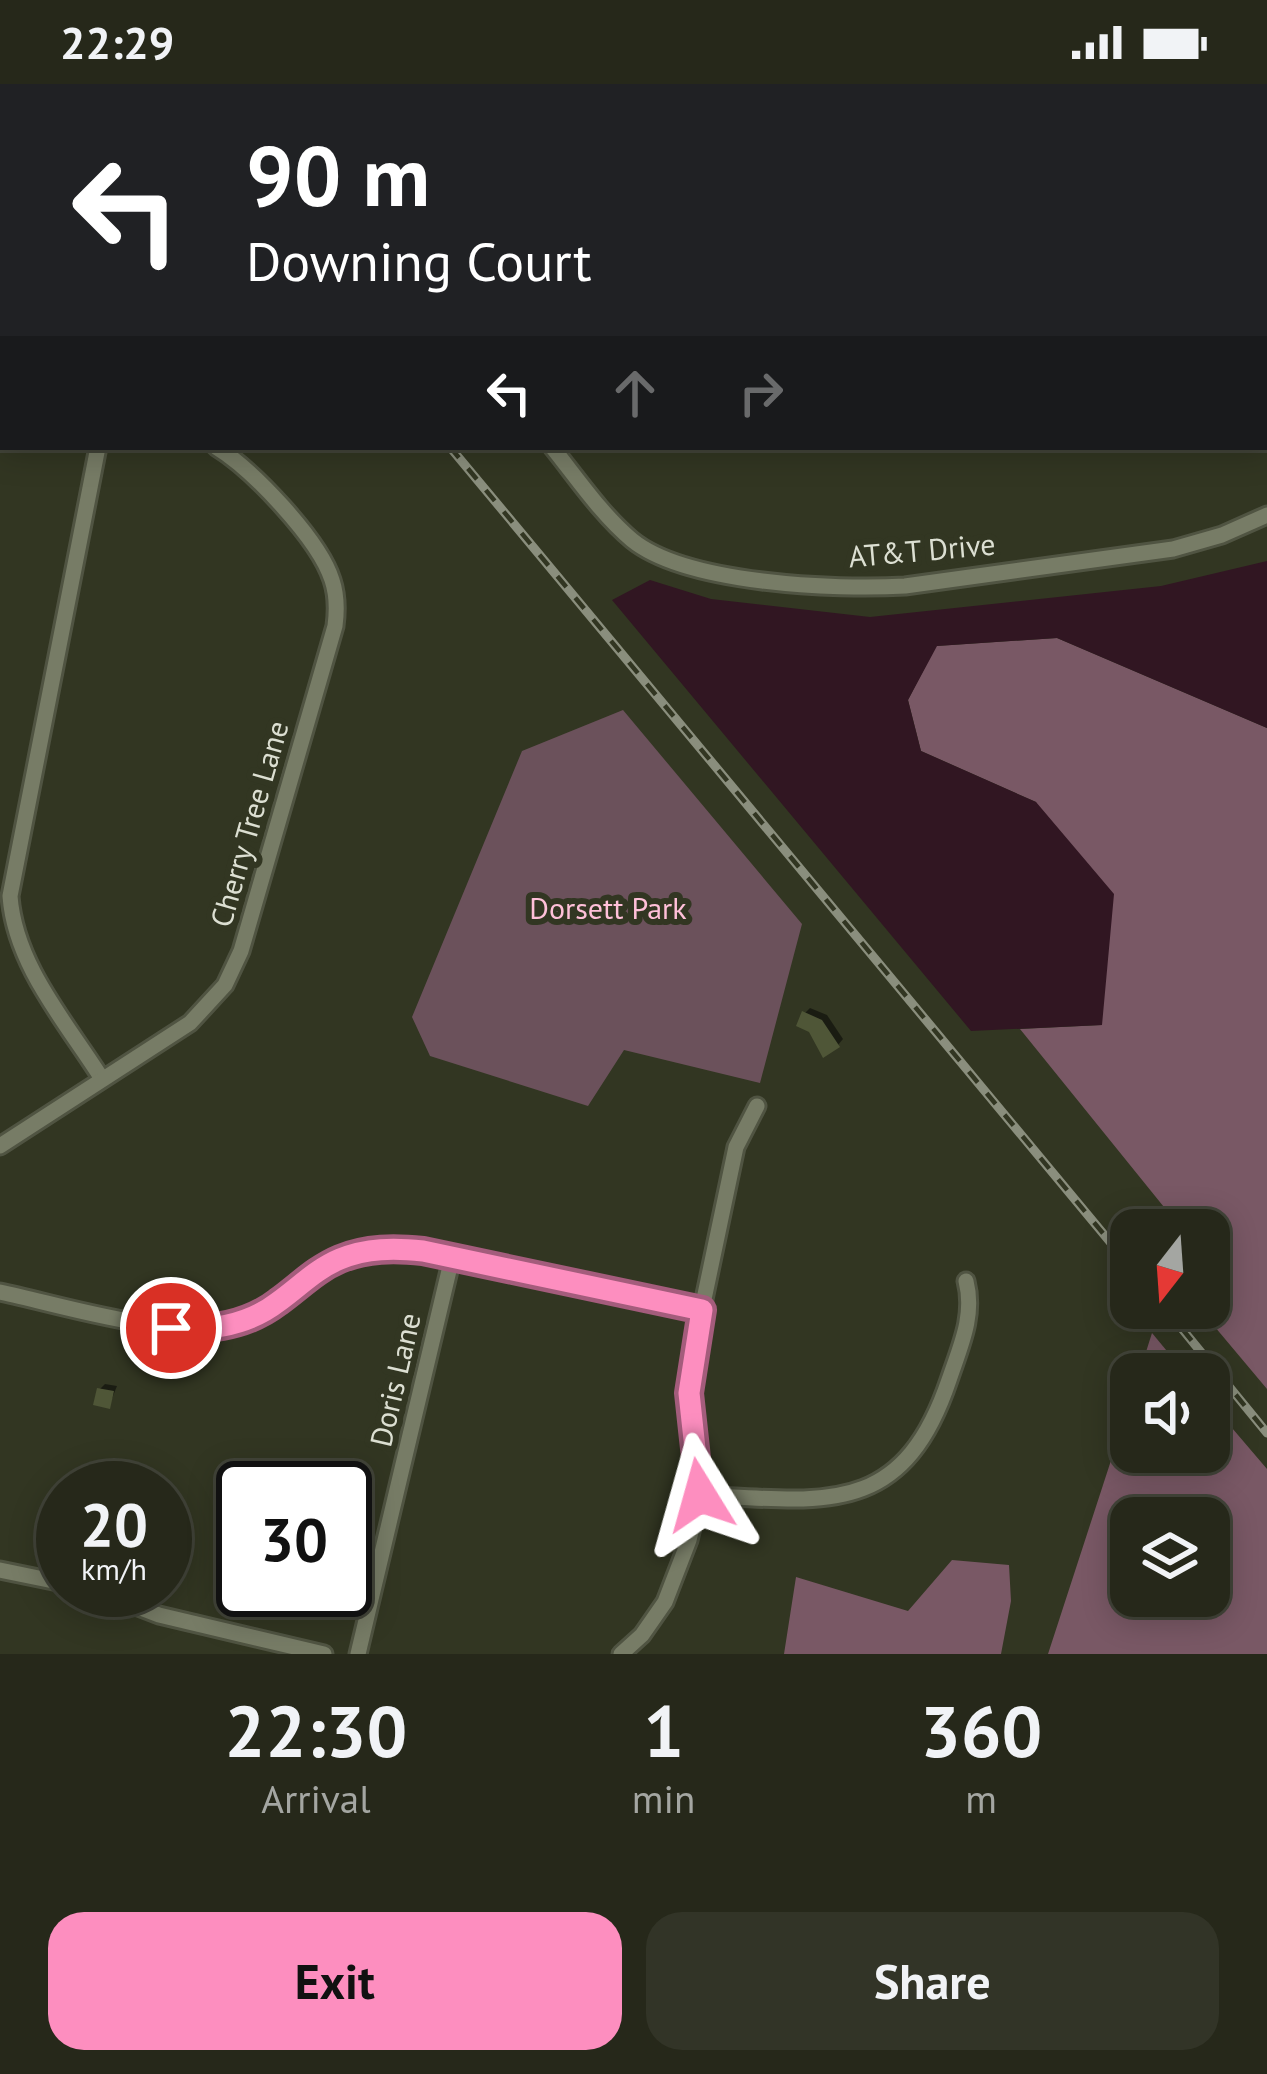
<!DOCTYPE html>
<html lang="en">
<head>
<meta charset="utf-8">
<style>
	body { margin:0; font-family:"PT Sans",sans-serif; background:#323427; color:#f1f3f6; height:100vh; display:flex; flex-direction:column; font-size:45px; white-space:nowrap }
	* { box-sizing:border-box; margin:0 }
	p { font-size:39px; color:#a4a6a2 }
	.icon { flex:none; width:66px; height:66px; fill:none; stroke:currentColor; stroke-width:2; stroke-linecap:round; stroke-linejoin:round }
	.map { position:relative; height:1570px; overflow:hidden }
	.side { display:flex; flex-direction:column; background:#26281a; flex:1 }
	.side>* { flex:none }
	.top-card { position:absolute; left:0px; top:0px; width:1269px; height:366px; box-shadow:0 6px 30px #0003,0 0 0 3px #424439; background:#202124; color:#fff; overflow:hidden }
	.needle { width:78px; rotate:197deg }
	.buttons { position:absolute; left:1110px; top:1125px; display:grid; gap:24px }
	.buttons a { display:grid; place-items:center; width:120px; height:120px; border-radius:24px; background:#26281a; box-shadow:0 6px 30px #0003,0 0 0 3px #424439; font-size:60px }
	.speed { position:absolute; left:36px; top:1377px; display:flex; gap:24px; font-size:60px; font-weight:700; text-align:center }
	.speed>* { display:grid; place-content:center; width:156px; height:156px; border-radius:50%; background:#26281a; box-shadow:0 6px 30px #0003,0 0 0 3px #424439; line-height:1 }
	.speed small { font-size:30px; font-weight:400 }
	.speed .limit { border:6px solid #111; border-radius:18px; background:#fff; color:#111 }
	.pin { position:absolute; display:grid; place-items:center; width:102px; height:102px; color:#fff; margin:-51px; border:6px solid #fff; border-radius:50%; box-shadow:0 3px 12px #0007 }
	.me { position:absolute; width:132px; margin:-66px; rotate:352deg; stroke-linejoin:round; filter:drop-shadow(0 0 9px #0008) }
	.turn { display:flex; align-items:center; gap:42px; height:252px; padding:0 48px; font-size:54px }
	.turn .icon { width:156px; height:156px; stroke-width:2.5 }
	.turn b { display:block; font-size:84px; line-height:102px }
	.lanes { display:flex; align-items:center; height:114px; padding:0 48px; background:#0003; justify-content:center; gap:60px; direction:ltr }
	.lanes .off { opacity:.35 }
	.eta { display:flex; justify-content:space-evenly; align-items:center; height:204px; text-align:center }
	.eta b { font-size:72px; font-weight:600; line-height:84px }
	.cta { display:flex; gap:24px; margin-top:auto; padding:24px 48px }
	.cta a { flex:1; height:138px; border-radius:36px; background:#fd8ebf; color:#111; font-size:48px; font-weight:600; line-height:138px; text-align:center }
	.cta a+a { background:#323427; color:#f1f3f6 }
	.status { display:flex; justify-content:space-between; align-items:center; height:84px; padding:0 60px; background:#26281a; direction:ltr }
	.status svg { height:33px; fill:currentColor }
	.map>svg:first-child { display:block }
</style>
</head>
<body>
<div class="status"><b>22:29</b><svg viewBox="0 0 49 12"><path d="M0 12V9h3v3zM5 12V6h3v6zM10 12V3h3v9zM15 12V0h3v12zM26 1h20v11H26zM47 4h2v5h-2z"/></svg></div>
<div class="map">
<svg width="1267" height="1570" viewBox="0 0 1267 1570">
	<rect width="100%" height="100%" fill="#323622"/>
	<path fill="#6b515b" d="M623,626l179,214 -42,159 -136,-33 -36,56 -158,-50 -18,-39 110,-266z"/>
	<g fill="#795865" fill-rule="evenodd">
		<path d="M1057,554l210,90v661l-68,-81h10v-78h-38l1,-13 -152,-188 82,-4 -66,-223 -115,-51 -13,-51 28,-54z"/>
		<path d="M1152,1249l34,41h-47z"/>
		<path d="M1131,1315v53h78v-51l58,68v185h-219zM1131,1434h78v78h-78z"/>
		<path d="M952,1476l57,5 2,36 -10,53h-217l12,-77 112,34z"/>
	</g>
	<path fill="#311622" d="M1267,477v167l-210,-90 -120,8 -29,54 13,51 115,51 78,92 -12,131 -131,6 -359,-431 38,-20 61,19 159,18 291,-31z"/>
	<g fill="#0007">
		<path d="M469,0h166l-3,3z"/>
		<path d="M728,0h65l2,3h-71z"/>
		<path d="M891,0h317l-317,3z"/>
		<path d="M810,924l17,7 16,24 -5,6 -27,-15 -6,-17z"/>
		<path d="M105,1300l12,2 -8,20 -9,-17z"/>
	</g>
	<g fill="#4f5637">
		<path d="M802,927l20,9 18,27 -17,11 -14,-26 -13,-6z"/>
		<path d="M97,1304l17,3 -4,18 -17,-4z"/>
	</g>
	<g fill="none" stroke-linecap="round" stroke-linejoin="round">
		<g stroke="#505442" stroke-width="21">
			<g id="minor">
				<path d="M251,0l3,3"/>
				<path d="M0,312h3"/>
				<path d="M98,363l-88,449c5,69 56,126 92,183"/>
				<path d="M552,363c25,31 49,67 80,93 54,44 203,50 273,46l268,-37 49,-14 45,-20"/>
				<path d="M0,1062l190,-123 35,-38 16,-34 94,-325c2,-15 2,-31 -3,-46 -13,-41 -80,-111 -116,-133"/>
				<path d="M0,1208c67,14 181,52 245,28 64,-23 72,-72 156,-71l301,61"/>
				<path d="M700,1411c123,6 202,24 249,-115 11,-33 26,-64 17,-99"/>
				<path d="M0,1486l63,13"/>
				<path d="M94,1506l65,25 165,39"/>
				<path d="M358,1570l94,-396"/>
				<path d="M621,1570l21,-19 23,-33 24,-62 11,-45 -10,-74 1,-60 45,-214 21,-41"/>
			</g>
		</g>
		<use href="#minor" stroke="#777c66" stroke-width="15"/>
		<g stroke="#8a8e7d" stroke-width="9">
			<g id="rail">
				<path d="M150,0l3,3"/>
				<path d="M450,363l681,820"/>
				<path d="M1165,1224l102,125"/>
			</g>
		</g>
		<use href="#rail" stroke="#323622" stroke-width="4.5" stroke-dasharray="14" stroke-linecap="butt"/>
	</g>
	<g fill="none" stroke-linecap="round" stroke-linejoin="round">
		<g stroke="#a45c7c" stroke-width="30">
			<path id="route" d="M171,1244c38,3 76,-2 107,-26 21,-15 38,-33 62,-43 27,-11 54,-11 83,-8l279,59 -13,83 11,102"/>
		</g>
		<use href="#route" stroke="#fd8ebf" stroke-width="21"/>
	</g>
	<g text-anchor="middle" stroke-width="12" stroke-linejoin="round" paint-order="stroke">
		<g font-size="30" fill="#dcdfd2" stroke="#323622">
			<text transform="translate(922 467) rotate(-5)" y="10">AT&amp;T Drive</text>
			<text transform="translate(250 740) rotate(-74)" y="10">Cherry Tree Lane</text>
			<text transform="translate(396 1296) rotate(-77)" y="10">Doris Lane</text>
		</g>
		<g font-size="30" fill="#ffc0d9" stroke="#323622">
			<text x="608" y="835">Dorsett Park</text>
		</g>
	</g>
</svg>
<div class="buttons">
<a><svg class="needle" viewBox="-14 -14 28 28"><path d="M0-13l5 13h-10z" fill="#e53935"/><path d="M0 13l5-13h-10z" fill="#a4a6a2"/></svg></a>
<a><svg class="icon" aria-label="sound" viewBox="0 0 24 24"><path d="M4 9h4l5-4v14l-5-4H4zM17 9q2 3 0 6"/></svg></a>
<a><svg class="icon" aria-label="layers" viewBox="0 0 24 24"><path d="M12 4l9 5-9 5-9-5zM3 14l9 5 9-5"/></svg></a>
</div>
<div class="speed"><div>20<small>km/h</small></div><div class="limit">30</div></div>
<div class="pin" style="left:171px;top:1244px;background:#d93025"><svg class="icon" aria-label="arrive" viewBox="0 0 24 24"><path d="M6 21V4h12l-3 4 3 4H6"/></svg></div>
<svg class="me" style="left:700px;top:1411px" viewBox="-20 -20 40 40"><path d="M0-17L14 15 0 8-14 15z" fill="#fd8ebf" stroke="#fff" stroke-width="4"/></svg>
<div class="top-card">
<div class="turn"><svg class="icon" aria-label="left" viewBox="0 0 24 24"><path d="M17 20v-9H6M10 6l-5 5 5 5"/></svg><div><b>90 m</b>Downing Court</div></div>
<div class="lanes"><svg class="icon" aria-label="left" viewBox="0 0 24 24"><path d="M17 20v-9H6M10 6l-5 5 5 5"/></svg><svg class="icon off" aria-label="ahead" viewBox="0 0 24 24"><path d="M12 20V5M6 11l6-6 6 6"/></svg><svg class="icon off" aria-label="right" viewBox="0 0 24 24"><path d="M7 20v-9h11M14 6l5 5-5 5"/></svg></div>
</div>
</div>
<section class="side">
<div class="eta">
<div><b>22:30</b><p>Arrival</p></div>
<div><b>1</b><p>min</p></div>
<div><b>360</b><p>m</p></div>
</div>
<div class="cta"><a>Exit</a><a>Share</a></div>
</section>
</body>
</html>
